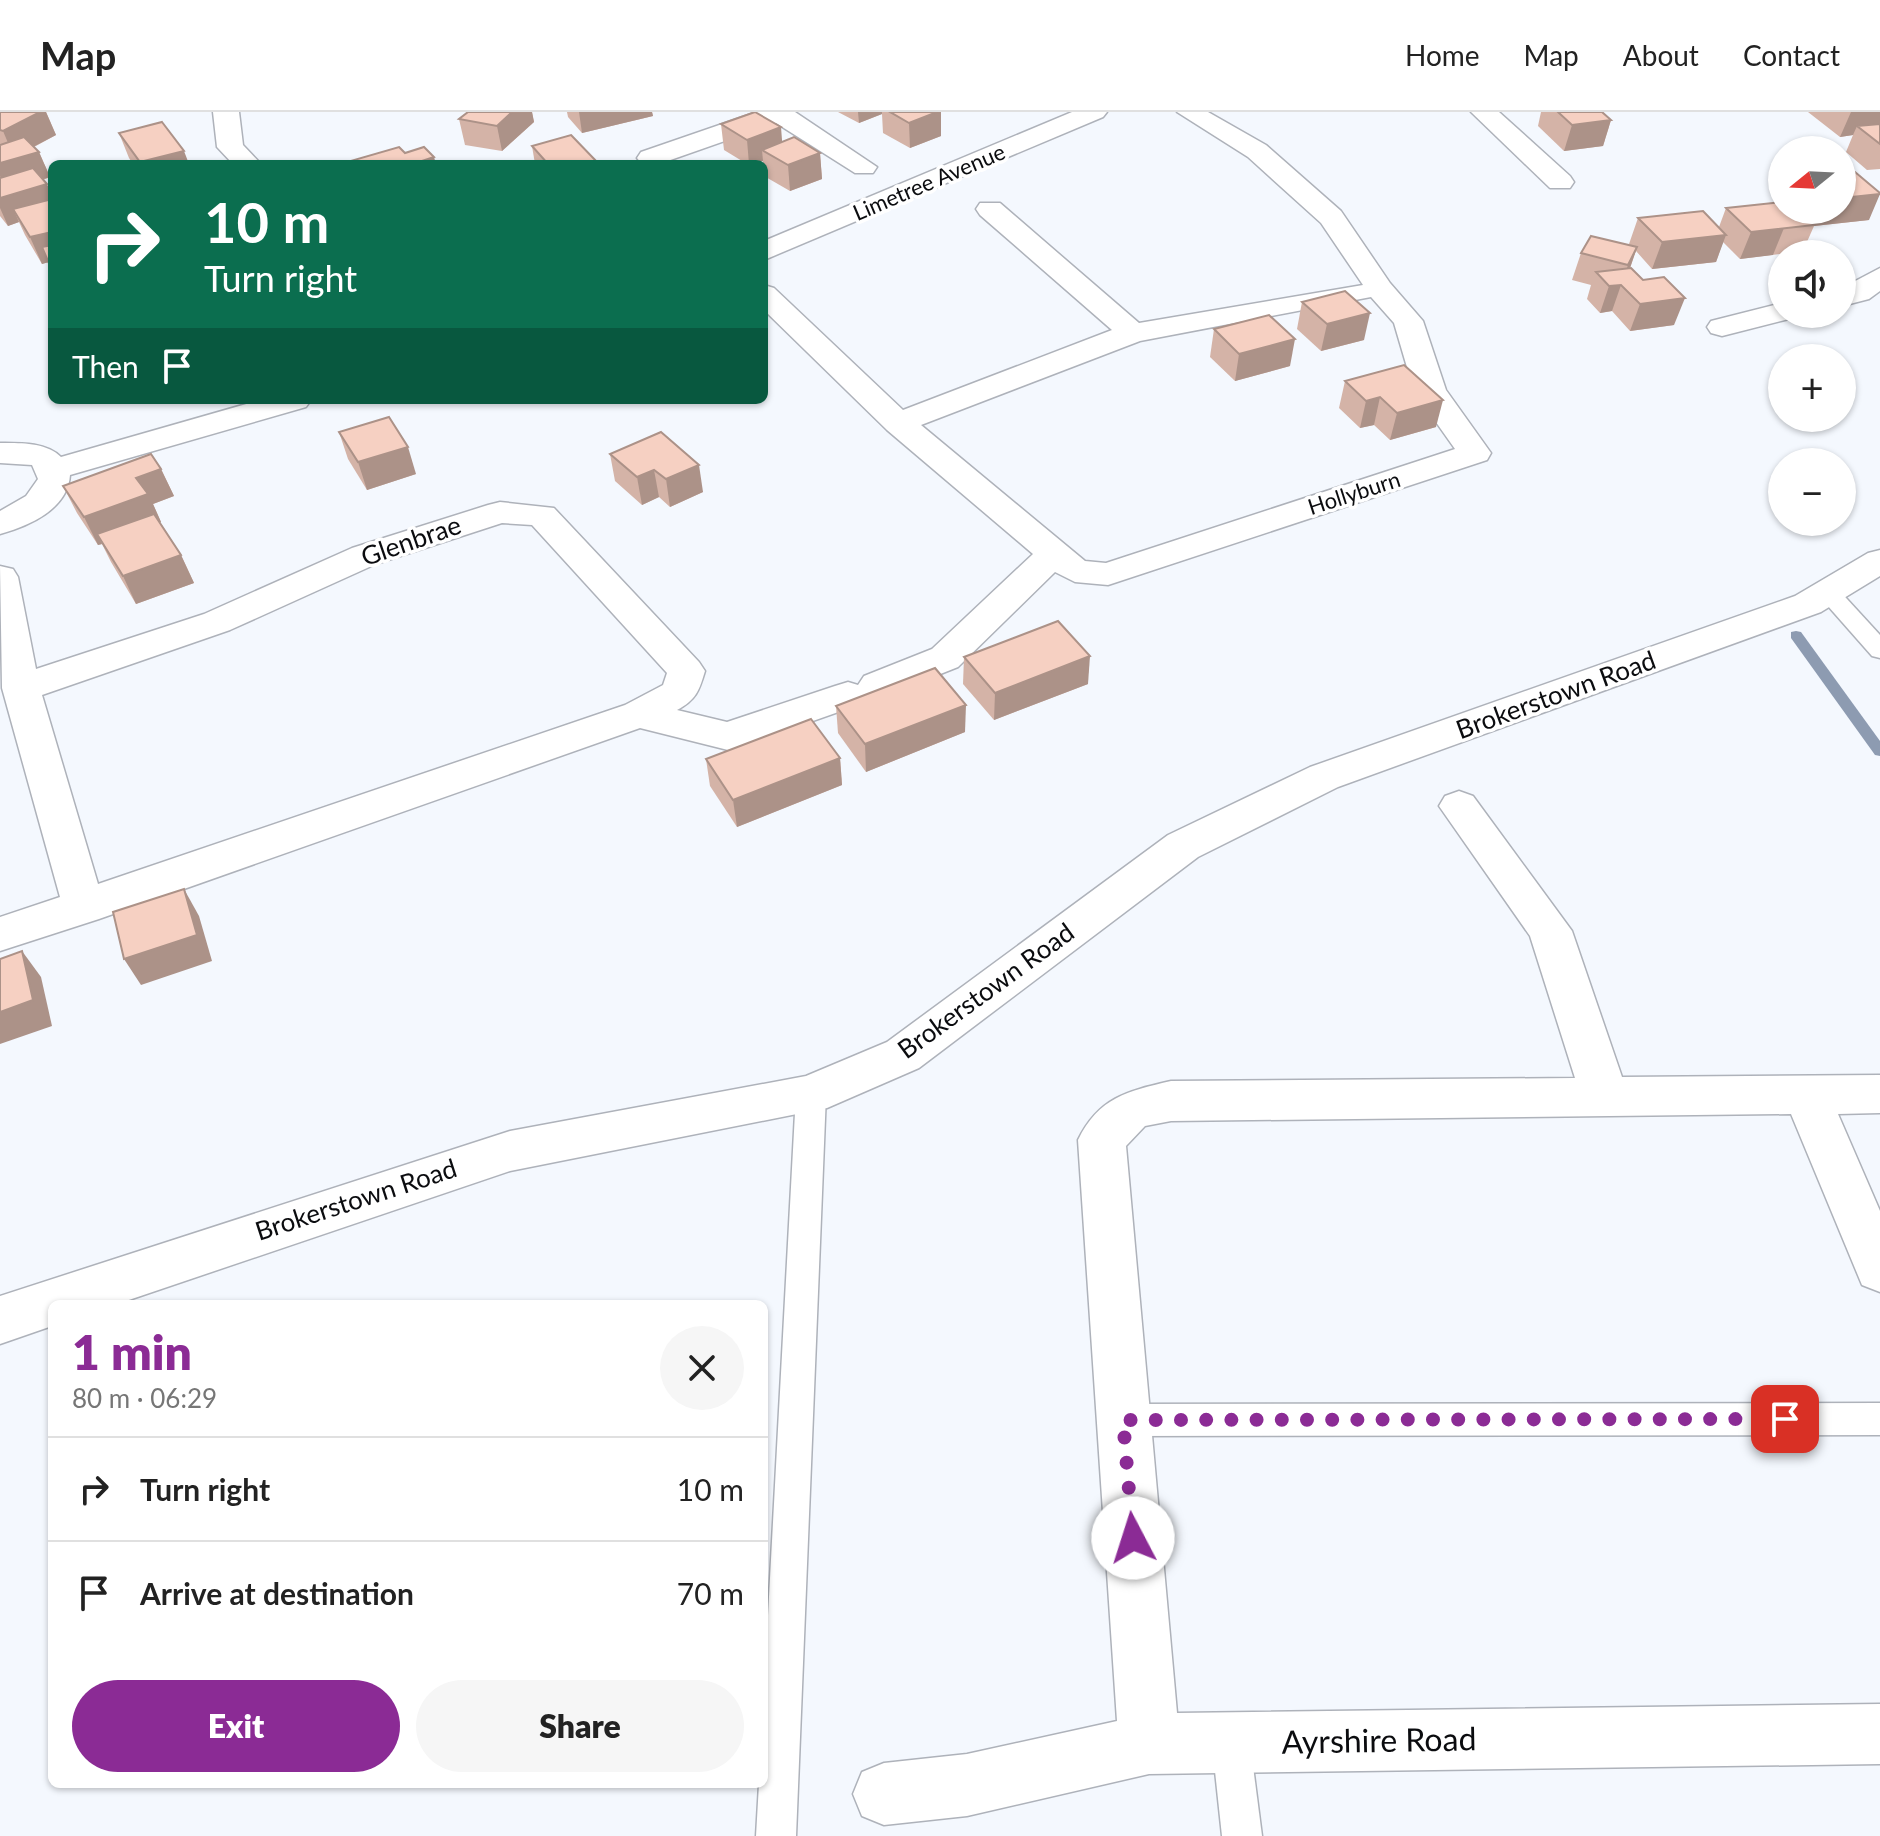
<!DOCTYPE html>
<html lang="en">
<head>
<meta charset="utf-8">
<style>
	body { margin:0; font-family:Lato,sans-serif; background:#f6f6f6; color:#222; height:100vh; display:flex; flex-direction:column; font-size:30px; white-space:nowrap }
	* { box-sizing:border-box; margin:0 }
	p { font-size:26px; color:#767676 }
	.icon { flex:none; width:44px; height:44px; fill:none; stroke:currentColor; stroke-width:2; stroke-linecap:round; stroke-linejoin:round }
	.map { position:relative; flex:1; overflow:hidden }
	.side { position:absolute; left:48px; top:1188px; width:720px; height:488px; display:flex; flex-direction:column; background:#fff; border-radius:12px; box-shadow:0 2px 6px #0004 }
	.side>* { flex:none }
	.hud { position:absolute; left:48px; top:48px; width:720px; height:244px; border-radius:12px; box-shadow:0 2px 6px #0004; background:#0b6e4f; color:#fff; overflow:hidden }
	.needle { width:52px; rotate:252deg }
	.tools { position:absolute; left:1768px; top:24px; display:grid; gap:16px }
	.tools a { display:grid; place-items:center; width:88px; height:88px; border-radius:50%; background:#fff; box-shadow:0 2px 6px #0004; font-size:40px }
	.pin { position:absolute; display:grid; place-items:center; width:68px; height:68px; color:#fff; margin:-34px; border-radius:16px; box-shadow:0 4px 12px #0006 }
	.me { position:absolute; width:88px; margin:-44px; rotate:355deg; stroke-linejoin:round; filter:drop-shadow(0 0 6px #0008) }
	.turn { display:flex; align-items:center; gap:28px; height:168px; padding:0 24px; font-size:36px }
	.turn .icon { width:104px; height:104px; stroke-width:2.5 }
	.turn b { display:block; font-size:56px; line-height:68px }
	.then { display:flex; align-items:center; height:76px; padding:0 24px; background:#0003; gap:16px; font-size:30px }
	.round { display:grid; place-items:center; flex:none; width:84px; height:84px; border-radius:42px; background:#f6f6f6 }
	.headline { display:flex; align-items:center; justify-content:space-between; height:136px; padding:0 24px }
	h1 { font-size:48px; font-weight:800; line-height:60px; color:#8b2b95 }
	.cta { display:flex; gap:16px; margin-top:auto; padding:16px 24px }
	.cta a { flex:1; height:92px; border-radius:48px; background:#8b2b95; color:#fff; font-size:32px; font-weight:800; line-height:92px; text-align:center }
	.cta a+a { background:#f6f6f6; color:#222 }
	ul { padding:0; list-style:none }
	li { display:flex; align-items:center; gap:24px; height:104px; padding:0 24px; border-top:2px solid #e0e0e0 }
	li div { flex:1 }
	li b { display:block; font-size:30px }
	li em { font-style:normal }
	header { display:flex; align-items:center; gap:48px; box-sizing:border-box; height:112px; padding:0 40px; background:#fff; border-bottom:2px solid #e0e0e0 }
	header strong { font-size:38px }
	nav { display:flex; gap:44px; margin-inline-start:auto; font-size:28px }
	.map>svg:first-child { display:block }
</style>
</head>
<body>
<header>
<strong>Map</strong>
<nav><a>Home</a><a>Map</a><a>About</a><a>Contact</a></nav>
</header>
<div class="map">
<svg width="1880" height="1724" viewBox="0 0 1880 1724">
	<rect width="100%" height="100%" fill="#f4f8fe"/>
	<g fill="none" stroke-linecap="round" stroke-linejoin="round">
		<path fill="#8d9bb1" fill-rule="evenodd" d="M1796,519l5,1 79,109v15l-5,-1 -84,-117v-6z"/>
		<g stroke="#aeb2ba" stroke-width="3">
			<g id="service">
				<path d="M1828,473l8,2 44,48v23l-8,-2 -52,-59 -3,-5z"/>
				<path d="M811,970l10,3 5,9 -30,742h-40l3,-52h5v-94l32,-596 5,-9z"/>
				<path d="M1880,1291v32l-757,1 -12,-4 -5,-12 5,-12 12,-4z"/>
				<path d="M1231,1612l14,5 5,14 12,93h-40l-10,-93 5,-14z"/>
			</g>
		</g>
		<g stroke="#aeb2ba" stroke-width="3">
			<g id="minor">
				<path d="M213,0h26l4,33 18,19h-28l-16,-17z"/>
				<path d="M757,0h38l82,55 -4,6h-18l-79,-50 -117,41h-17l-5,-6 4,-6z"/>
				<path d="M1072,0h35l-4,5 -339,143v-19z"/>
				<path d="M1177,0h31l58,33 75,66 49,72 33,38 23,69 45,63 -4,7 -379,125 -33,-3 -20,-10 -97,95 -68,27 -13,4 -10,-3 -6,9 -119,42 -14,4 -88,-22 -541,191 -99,32v-34l60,-20 -58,-209 -2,-122 13,3 5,8 18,92 168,-55 148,-66 136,-43 12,-3 54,6 145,154 6,9c-6,20 -9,29 -28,39l50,12 108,-36 13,-4 10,3 6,-9 68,-27 101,-95 -146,-124 -123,-120v-25l10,3 129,122 209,-80 -132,-115 -4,-6 4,-6h20l139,120 224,-38 -42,-62 -73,-66zM1371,185l23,26 20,68 41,58 -349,114 -21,-2 -164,-136 219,-84zM502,411l30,2 135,148 -4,12 -38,20 -527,179 -56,-189 188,-65 146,-66z"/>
				<path d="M1471,0h28l71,64 4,6 -4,6h-20z"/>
				<path d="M1880,156v23l-11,8 -27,7v-18z"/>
				<path d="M1782,191v11h14l-3,4 -71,18 -11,-3 -4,-6 4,-6z"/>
				<path d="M260,288h51l-5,7 -236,68c-2,34 -41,51 -70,59v-23l26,-15 12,-17 -6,-14 -32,-2v-20c20,0 46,-1 61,14z"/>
				<path d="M1459,679l14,5 99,135 50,146 258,-2v38l-42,1 42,97v81l-18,-7 -71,-171 -620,7 -26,5 -19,20 51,567 703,-9v60l-731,10 -182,42 -83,9 -22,-9 -9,-22 9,-22 22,-9 83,-9 150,-33 -39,-581c21,-43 50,-49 93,-59l404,-3 -45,-142 -91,-130 6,-10z"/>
			</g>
		</g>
		<g stroke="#aeb2ba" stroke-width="3">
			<path id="tertiary" d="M1880,438v26l-59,36 -483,175 -140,70 -279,211 -92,40 -317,63 -393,133h-65v22l-52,18v-48l510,-165 296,-55 81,-34 281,-207 142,-68 485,-171 73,-43z"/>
		</g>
		<use href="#service" fill="#fff" fill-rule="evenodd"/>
		<use href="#minor" fill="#fff" fill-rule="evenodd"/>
		<use href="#tertiary" fill="#fff" fill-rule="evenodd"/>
	</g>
	<g fill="#d4b3a7">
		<path d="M0,0h46l10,23 -22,12 5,5 11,25 -7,3 9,90 -3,-8 -7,2 -17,-29 -6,-13 -11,4 -8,-10z"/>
		<path d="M468,0h64l2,10 -32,29 -37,-6 -6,-26z"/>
		<path d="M567,0h85l1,4 -71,17 -14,-16z"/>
		<path d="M838,0h103v24l-31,12 -27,-15 -1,-19 -23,9z"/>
		<path d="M1541,0h61l9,8 -8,26 -39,5 -26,-25z"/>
		<path d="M1808,0h72v57l-13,1 -21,-18 7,-17 -13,2z"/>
		<path d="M721,12l99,29 2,26 -32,12 -26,-15v-12h-1v-3l-9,3h-7l-23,-14z"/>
		<path d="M119,21l70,31h-56l-4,-6z"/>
		<path d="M532,34l67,18h-64z"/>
		<path d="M1726,96l116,2 27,10 -55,6 -11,25 -63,8 -17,-17 -7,20 -64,7 -16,-18 -6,17 44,57 -44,6 -18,-20 -12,2 -13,-14 4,-14 -19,-5 9,-27 49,-8 -1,-1 9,-26 81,9z"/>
		<path d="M1302,190l62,38 -43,11 -24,-22z"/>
		<path d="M1214,217l76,37 -55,15 -25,-24z"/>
		<path d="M1404,253l32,62 -46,13 -16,-15 -14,3 -21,-20 6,-27z"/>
		<path d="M339,320l77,42 -49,16 -19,-31z"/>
		<path d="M661,320l42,60 -33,15 -11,-10 -17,8 -27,-24 -5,-27z"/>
		<path d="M161,357l13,27 -21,8 8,18h-1l21,33 13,28 -58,21 -25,-42 -9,-18 -4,1 -21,-32 -14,-27z"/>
		<path d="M964,545l124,27 -94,36 -31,-36z"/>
		<path d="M836,594l129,26 -99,40 -28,-39z"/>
		<path d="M840,646l2,27 -105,42 -27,-41 -4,-27z"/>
	</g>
	<g fill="#ac9288">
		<path d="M40,0h6l10,23 -42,22 -11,-26z"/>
		<path d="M512,0h20l2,10 -32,29 -5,-25z"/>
		<path d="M579,0h73l1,4 -71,17z"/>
		<path d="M858,0h24v2l-23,9z"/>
		<path d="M937,0h4v24l-31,12 -1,-25z"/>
		<path d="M1851,0h29v15l-23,-1 -4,9 -13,2z"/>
		<path d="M1611,8l-8,26 -39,5 8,-26z"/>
		<path d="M781,15l2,26 -21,-3 1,11 -9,3h-5l-2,-24z"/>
		<path d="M184,39l5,13h-48l-1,-2z"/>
		<path d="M39,40l11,25 -43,14 -7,-15v-13z"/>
		<path d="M820,41l2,26 -32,12 -2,-26z"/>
		<path d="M434,45l2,7h-23z"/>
		<path d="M47,72l5,11v17l-39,-3 6,13 -11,4 -8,-18v-10z"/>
		<path d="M1880,82l-11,26 -55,6v-1h-6l7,-15h27v-12z"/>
		<path d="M1784,116l-11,27 -33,4 11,-27z"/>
		<path d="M52,120v29l-10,3 -12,-27z"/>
		<path d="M1726,123l-10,27 -64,7 10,-27z"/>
		<path d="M1637,135l-9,27 -7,11 7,-20z"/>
		<path d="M1621,173l-9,26 -12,2 9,-27z"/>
		<path d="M1685,186l-11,27 -44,6 10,-27z"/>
		<path d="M1370,201l-6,27 -43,11 6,-27z"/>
		<path d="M1295,227l-5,27 -55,15 4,-27z"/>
		<path d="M1380,285l-6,28 -14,3 6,-27z"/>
		<path d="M1443,288l-7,27 -46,13 7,-27z"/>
		<path d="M408,335l8,27 -49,16 -9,-28z"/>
		<path d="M699,353l4,27 -33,15 -4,-28z"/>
		<path d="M161,357l13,27 -21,8 8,18 -58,21 -6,-9 5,10 -4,1 -14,-28 52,-39z"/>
		<path d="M654,358l5,27 -17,8 -5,-28z"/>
		<path d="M181,443l13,28 -58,21 -13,-28z"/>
		<path d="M1090,544l-2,28 -94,36 1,-27z"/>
		<path d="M966,593l-1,27 -99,40 -1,-28z"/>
		<path d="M840,646l2,27 -105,42 -4,-27z"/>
		<path d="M184,777l15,27 13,45 -71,24 -17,-26z"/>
		<path d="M22,839l19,26 11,49 -52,18v-32z"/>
	</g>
	<g fill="#f6d0c2" stroke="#ac9288" stroke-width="2">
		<path d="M0,0h40l-37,19 -3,-1z"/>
		<path d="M468,0h44l-15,14 -38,-7z"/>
		<path d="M755,0l26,15 -34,13 -26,-16z"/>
		<path d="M890,0h47l-28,11z"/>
		<path d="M1558,0h44l9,8 -39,5z"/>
		<path d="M162,10l22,29 -44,11 -21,-29z"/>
		<path d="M1880,12v20l-23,-18z"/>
		<path d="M571,23l28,29h-51l-16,-18z"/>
		<path d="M24,25l15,15 -39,11v-18z"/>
		<path d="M794,25l26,16 -32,12 -26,-15z"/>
		<path d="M399,35l6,6 19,-6 10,10 -21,7h-63l-3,-2z"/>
		<path d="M33,56l14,16 -47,14v-20z"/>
		<path d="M1855,60l25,21v1l-38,4v-25z"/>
		<path d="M52,87v33l-22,5 -17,-28z"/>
		<path d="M1782,90v8h17l15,15 -63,7 -25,-24z"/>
		<path d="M1703,99l23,24 -64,7 -24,-24z"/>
		<path d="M1591,124l46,11 -9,18 -47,-12z"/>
		<path d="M52,133v23h-1l-9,-21z"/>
		<path d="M1631,156l12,12 21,-3 21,21 -45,6 -19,-19 -12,1 -13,-14z"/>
		<path d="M1345,179l25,22 -43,11 -25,-22z"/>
		<path d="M1269,203l26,24 -56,15 -25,-25z"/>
		<path d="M1404,253l39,35 -46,13 -17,-16 -14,4 -21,-20z"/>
		<path d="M389,305l19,30 -50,15 -19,-30z"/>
		<path d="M661,320l38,33 -33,14 -12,-9 -17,7 -27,-23z"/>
		<path d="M151,342l10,15 -25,9 12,16 -64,23 -21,-31z"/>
		<path d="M154,402l27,41 -58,21 -26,-42z"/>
		<path d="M1058,509l32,35 -95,37 -31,-36z"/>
		<path d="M935,556l31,37 -101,39 -29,-38z"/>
		<path d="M811,607l29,39 -107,42 -27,-41z"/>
		<path d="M184,777l13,46 -73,24 -11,-47z"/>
		<path d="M22,839l11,49 -33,12v-53z"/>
	</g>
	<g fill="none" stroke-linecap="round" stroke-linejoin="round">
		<path stroke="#8b2b95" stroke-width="14" stroke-dasharray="0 25.2" d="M1133,1426l-10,-118 662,-1"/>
	</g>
	<g text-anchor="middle" stroke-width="7" stroke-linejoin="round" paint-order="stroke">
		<g font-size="22" fill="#0b0c0f" stroke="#fff">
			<text transform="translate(929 70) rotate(-23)" y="8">Limetree Avenue</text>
			<text transform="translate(1354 381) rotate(-18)" y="8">Hollyburn</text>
		</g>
		<g font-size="26" fill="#0b0c0f" stroke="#fff">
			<text transform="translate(411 429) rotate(-19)" y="9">Glenbrae</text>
			<text transform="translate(1556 583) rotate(-20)" y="9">Brokerstown Road</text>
			<text transform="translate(986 879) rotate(-36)" y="9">Brokerstown Road</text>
			<text transform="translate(356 1088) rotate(-18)" y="9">Brokerstown Road</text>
		</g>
		<g font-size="32" fill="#0b0c0f" stroke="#fff">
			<text transform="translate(1379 1629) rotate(-1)" y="11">Ayrshire Road</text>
		</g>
	</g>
</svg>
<div class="tools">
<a><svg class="needle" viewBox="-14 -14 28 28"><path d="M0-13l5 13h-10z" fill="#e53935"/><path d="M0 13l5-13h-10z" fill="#767676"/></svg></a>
<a><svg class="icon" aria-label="sound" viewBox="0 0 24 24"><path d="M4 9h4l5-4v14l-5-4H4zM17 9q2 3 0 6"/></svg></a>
<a>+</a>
<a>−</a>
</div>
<div class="pin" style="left:1785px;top:1307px;background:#d93025"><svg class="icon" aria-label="arrive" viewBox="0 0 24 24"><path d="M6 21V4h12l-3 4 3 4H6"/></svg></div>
<svg class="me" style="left:1133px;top:1426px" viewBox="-20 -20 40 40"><circle r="19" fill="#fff"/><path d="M0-13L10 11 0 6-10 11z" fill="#8b2b95"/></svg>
<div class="hud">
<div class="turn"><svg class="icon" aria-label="right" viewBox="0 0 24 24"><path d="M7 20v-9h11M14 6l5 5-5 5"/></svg><div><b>10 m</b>Turn right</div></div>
<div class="then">Then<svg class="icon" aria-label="arrive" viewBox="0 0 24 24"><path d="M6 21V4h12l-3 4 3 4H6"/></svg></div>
</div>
<section class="side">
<div class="headline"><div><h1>1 min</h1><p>80 m · 06:29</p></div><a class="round"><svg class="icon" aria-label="close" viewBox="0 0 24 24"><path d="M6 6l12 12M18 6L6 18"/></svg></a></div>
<ul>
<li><svg class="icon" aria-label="right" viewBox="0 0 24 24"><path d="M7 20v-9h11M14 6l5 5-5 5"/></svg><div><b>Turn right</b></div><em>10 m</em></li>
<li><svg class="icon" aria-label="arrive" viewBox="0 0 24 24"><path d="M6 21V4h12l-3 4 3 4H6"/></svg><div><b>Arrive at destination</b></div><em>70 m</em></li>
</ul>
<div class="cta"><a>Exit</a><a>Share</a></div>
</section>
</div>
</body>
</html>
